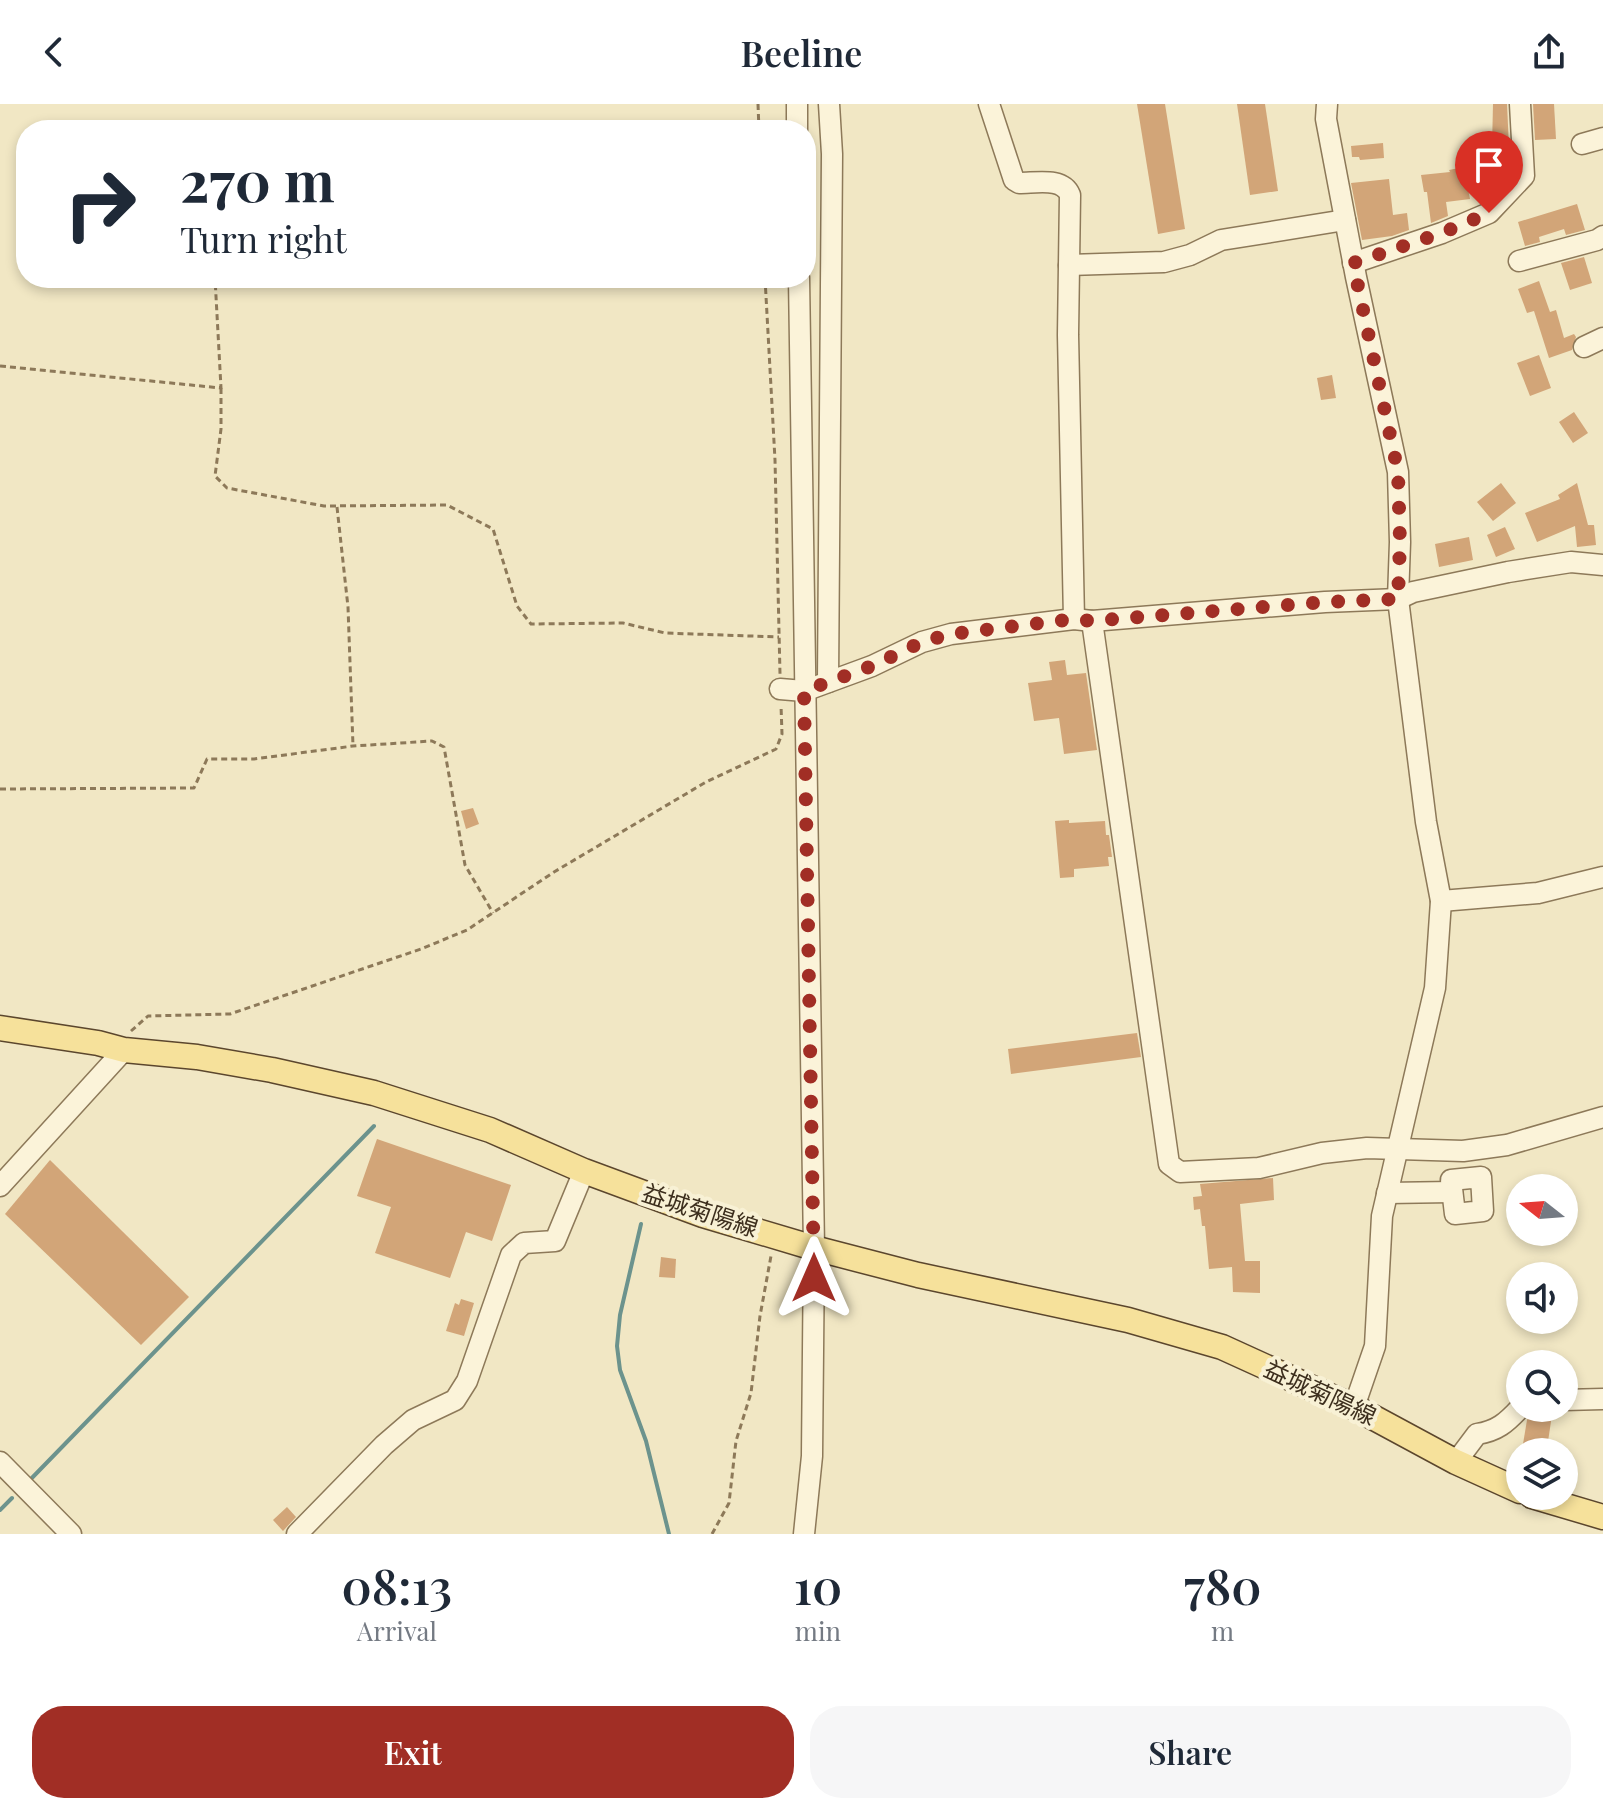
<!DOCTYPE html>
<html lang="en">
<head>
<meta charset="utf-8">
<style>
	body { margin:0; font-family:"Playfair Display","Noto Sans JP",serif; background:#f6f6f7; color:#1f2937; height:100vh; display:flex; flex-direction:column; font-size:30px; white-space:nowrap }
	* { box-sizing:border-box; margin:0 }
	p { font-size:26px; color:#747a83 }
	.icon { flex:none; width:44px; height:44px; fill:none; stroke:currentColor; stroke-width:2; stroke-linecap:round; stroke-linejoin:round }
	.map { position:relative; height:1430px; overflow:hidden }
	.sheet { display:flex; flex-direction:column; background:#fff; flex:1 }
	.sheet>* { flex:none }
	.top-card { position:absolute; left:16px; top:16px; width:800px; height:168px; border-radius:32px; box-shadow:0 4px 12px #0003; background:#fff; color:#1f2937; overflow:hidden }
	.needle { width:52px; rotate:287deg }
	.controls { position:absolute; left:1506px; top:1070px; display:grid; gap:16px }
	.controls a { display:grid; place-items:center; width:72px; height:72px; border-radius:50%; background:#fff; box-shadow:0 4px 12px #0003; font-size:40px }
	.pin { position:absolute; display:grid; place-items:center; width:68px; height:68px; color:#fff; margin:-82px -34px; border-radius:50% 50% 50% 0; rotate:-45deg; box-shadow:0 0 8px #0007 }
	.pin .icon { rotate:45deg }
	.me { position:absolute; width:88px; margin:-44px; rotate:0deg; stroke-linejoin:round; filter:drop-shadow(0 0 6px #0008) }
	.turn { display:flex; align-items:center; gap:28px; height:168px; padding:0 32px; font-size:36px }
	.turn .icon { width:104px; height:104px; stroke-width:2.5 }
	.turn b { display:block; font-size:56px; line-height:68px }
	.eta { display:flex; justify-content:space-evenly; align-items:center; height:136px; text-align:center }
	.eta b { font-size:48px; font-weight:600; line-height:56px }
	.button { display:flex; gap:16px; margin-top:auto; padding:16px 32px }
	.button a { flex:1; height:92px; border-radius:32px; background:#a12e25; color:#fff; font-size:32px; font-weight:600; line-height:92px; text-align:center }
	.button a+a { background:#f6f6f7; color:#1f2937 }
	header { display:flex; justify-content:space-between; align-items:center; height:104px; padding:0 32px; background:#fff; font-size:36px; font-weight:600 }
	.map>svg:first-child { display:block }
</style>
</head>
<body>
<header><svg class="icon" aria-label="back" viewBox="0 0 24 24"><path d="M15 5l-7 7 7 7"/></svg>Beeline<svg class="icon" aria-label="share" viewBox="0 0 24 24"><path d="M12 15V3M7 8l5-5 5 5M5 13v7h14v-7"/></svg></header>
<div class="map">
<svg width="1603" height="1430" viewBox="0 0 1603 1430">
	<rect width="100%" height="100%" fill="#f1e7c4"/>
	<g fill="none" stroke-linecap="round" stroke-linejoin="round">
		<g stroke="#6c938d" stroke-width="4">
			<path d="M641,1120l-21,91 -3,31 3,24 26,71 23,93"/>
			<path d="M28,1378l346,-356"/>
			<path d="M0,1406l12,-12"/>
		</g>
	</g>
	<g fill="#d2a578">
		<path d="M1137,0h28l20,125 -27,5z"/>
		<path d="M1237,0h28l13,87 -28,4z"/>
		<path d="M1493,0h14l2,43h-17z"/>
		<path d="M1533,0h21l2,35 -21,1z"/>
		<path d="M1383,39l1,15 -24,2 -1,-3h-7l-1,-11z"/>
		<path d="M1484,59l2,25 -18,1 2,10 -24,3 2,14 -17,7 -4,-31h-3l-3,-17 29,-3 -1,-2z"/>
		<path d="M1389,75l4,36 14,-2 2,17 -17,6 -30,4 -11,-57z"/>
		<path d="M1577,100l8,26 -19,5 -2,-6 -25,8 1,5 -15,4 -7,-24z"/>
		<path d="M1584,153l8,26 -22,7 -9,-27z"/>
		<path d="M1539,177l11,31 6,-2 8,28 10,-4 2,3 -4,13 -23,8 -15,-47 -7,2 -9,-24z"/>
		<path d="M1539,251l12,33 -21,8 -13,-33z"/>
		<path d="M1332,271l4,23 -15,2 -4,-22z"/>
		<path d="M1574,308l14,21 -15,10 -14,-21z"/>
		<path d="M1501,379l15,20 -23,18 -16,-19z"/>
		<path d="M1577,379l11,42h6l2,20 -19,2 -2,-21 -38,16 -12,-29 35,-14 -2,-4z"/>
		<path d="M1505,423l10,22 -19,8 -9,-22z"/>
		<path d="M1469,433l4,23 -34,7 -4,-23z"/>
		<path d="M1065,556l2,15 19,-2 11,77 -33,4 -5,-36 -25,3 -6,-38 24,-3 -3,-18z"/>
		<path d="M473,704l6,16 -13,5 -5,-18z"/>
		<path d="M1069,716v3l36,-2 1,14h3l3,22h-4l1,9 -35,3v8l-14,1 -5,-57z"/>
		<path d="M1137,929l4,24 -130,17 -3,-25z"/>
		<path d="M377,1035l134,46 -19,56 -26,-9 -16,46 -75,-25 16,-46 -34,-11z"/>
		<path d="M50,1056l139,137 -48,48 -136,-131z"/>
		<path d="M1273,1074l1,22 -34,4 5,57h15v32l-27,-1 -1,-25 -23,2 -4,-43h-3l-2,-17 -6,1 -1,-13 9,-1 -2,-12z"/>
		<path d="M661,1153l15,2 -1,19 -16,-1z"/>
		<path d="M461,1195l13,4 -10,33 -18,-5 9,-28 4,2z"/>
		<path d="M1532,1308l20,3 -5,33 -24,-4 4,-24z"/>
		<path d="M287,1403l9,10 -13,14 -10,-11z"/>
	</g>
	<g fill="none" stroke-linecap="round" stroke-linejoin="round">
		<g stroke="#8d7959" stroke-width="23">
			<g id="minor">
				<path d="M797,0v26"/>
				<path d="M989,0l25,76 5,3c18,0 44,-6 51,12l-2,140 6,284"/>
				<path d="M1327,0l-1,15 30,158 42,195 2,70 -2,57 28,223 15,79 -6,87 -53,228 -7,130 -21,61"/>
				<path d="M1582,40l21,-6"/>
				<path d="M1519,157l78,-21 6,-4"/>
				<path d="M1353,159l89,-30 47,-20 35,-37 -4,-72"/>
				<path d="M1069,161l95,-3 26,-7 31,-15 124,-20"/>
				<path d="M799,174l15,970 -2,208 -8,78"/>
				<path d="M1584,243l19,-9"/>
				<path d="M1092,517l77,543 11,8 79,-4 63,-15 45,-5 96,3 44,-6 96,-28"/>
				<path d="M828,578l4,-528 -3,-50"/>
				<path d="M780,585l24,2 68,-25 50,-24 29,-8 123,-15 18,2 233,-19 73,-3 15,-7 95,-20 63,-10 32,3"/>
				<path d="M1441,797l97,-8 65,-16"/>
				<path d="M1481,1073l2,34 -28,3 -4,-34z"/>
				<path d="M0,1082l124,-136"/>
				<path d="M1387,1089l65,-1"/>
				<path d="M1564,1296l39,-1"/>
				<path d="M0,1358l71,72"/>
				<path d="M1456,1358l21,-28c20,-3 29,-11 43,-26"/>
				<path d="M297,1430l87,-89 29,-25 42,-20 12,-19 44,-126 13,-12 31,-2 29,-70"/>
			</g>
		</g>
		<g stroke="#5b462d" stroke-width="27">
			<g id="major">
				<path d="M0,924l98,15 26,7 73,7 75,13 102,23 116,37 94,41 119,44 111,33 104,27 210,45 94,27 132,60 102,55 64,29"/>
				<path d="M1532,1392l71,21"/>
			</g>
		</g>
		<g stroke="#8d7959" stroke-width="3" stroke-dasharray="6 4" stroke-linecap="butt">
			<path d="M758,0l1,26"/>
			<path d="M765,174l10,182 5,214"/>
			<path d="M0,262l221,22 -6,-110"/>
			<path d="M221,284v41l-6,47 12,12 97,18 123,-1 46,24 24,77 14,18 92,-1 42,10 114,4"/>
			<path d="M337,403l11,100 5,139"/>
			<path d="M0,685l194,-1 13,-29h47l99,-13 79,-5 12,6 21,118 28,48"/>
			<path d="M131,927l17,-15 82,-2 191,-65 46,-19 87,-58 152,-90 70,-33 6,-15 -1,-29"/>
			<path d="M712,1430l17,-31 7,-62 15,-48 9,-77 11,-60"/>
		</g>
		<use href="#minor" stroke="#fbf3d9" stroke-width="20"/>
		<use href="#major" stroke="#f6e19b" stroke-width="24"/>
	</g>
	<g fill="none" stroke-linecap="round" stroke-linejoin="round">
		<path stroke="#a12e25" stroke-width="14" stroke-dasharray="0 25.2" d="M814,1174l-10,-587 68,-25 50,-24 29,-8 123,-15 18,2 233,-19 73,-3 2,-57 -2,-70 -45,-209 89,-30 47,-20"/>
	</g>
	<g text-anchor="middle" stroke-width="8" stroke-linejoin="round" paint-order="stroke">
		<g font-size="24" fill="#3d2f1e" stroke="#f8f1d5">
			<text transform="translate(700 1107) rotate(18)" y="8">益城菊陽線</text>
			<text transform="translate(1320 1289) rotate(25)" y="8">益城菊陽線</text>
		</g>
	</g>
</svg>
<div class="controls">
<a><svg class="needle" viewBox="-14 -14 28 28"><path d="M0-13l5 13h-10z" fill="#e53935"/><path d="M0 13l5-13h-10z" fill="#747a83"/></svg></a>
<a><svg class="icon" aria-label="sound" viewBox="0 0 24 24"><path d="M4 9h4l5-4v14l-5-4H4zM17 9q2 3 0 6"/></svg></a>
<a><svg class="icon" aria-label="search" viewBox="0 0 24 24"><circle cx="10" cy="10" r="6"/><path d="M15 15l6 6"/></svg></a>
<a><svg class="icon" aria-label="layers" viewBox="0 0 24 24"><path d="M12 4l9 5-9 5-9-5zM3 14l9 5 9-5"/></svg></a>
</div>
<div class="pin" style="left:1489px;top:109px;background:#d93025"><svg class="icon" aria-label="arrive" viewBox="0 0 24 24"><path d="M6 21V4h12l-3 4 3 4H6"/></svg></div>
<svg class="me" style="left:814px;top:1174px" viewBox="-20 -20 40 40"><path d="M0-17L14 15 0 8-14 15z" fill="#a12e25" stroke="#fff" stroke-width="4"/></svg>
<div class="top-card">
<div class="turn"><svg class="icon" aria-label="right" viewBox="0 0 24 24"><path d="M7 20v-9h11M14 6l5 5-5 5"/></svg><div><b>270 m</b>Turn right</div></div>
</div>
</div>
<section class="sheet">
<div class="eta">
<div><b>08:13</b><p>Arrival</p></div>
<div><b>10</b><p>min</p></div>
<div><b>780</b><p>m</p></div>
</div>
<div class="button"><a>Exit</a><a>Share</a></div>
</section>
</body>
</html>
